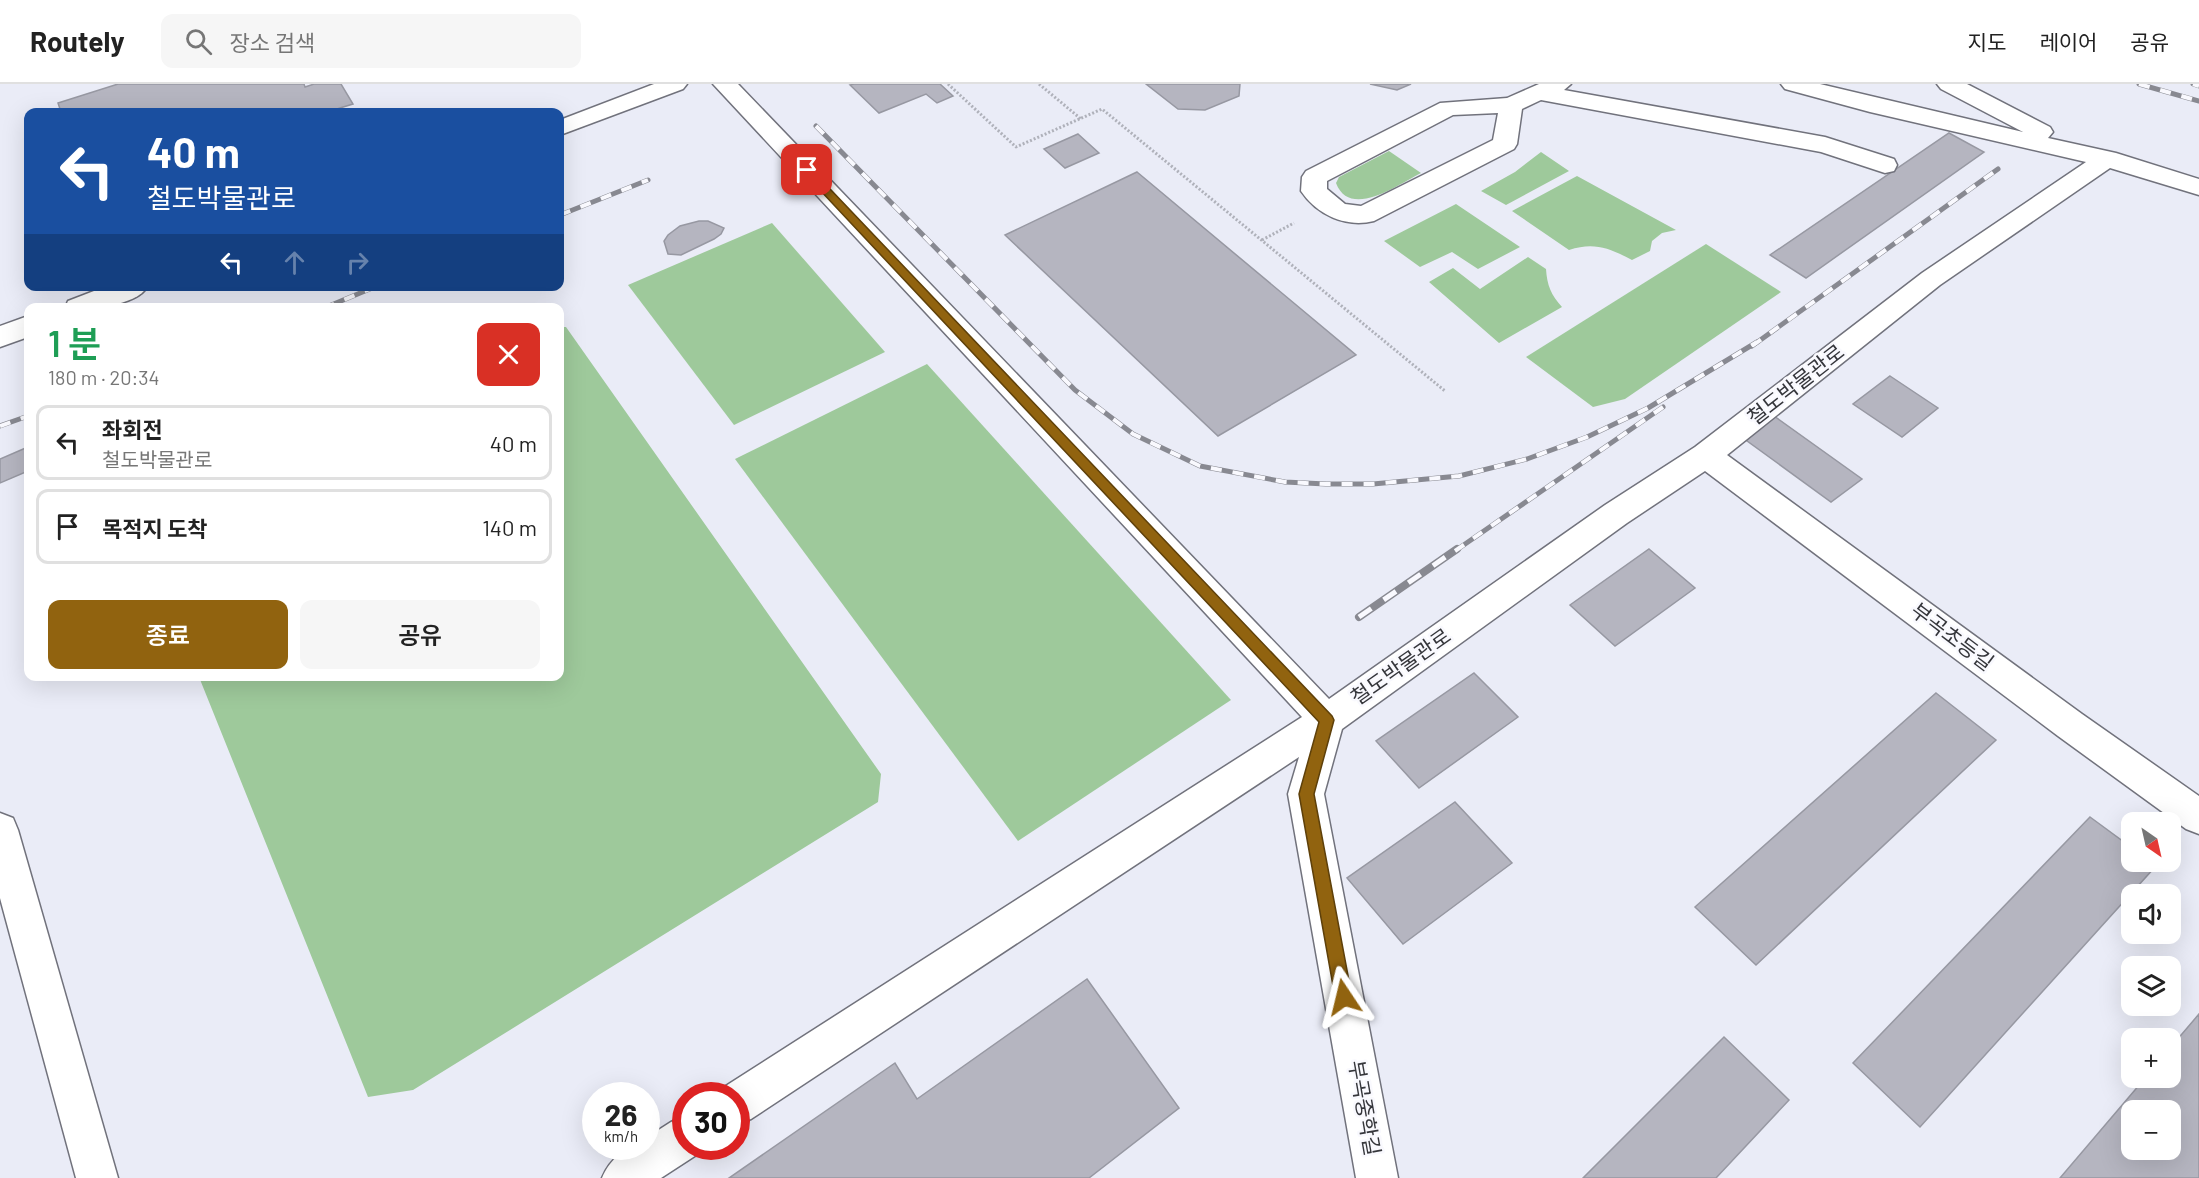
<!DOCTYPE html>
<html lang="ko">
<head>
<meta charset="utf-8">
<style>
	body { margin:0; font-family:Barlow,"Noto Sans KR",sans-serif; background:#f6f6f6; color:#222; height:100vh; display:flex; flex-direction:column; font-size:22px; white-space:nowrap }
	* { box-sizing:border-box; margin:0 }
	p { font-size:20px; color:#767676 }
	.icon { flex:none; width:33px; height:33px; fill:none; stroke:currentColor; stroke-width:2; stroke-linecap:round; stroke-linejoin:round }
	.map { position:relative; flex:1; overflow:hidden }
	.sheet { position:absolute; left:24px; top:219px; width:540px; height:378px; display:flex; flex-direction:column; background:#fff; border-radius:12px; box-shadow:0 6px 24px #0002 }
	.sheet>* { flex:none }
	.top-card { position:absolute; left:24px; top:24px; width:540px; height:183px; border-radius:12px; box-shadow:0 6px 24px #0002; background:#1a4fa0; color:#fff; overflow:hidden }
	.needle { width:39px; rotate:146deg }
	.controls { position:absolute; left:2121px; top:728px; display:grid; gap:12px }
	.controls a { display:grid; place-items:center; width:60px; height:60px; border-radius:12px; background:#fff; box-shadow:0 6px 24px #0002; font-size:30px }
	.speed { position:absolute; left:582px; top:998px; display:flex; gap:12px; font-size:30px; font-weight:700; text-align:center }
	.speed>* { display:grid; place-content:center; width:78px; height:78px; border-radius:50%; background:#fff; box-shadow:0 6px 24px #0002; line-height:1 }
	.speed small { font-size:15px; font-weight:400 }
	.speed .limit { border:9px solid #d22; background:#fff; color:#111 }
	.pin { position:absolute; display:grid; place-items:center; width:51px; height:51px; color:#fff; margin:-26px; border-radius:12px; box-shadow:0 3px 9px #0006 }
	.me { position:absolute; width:66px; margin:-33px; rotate:350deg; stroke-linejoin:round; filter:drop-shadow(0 0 4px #0008) }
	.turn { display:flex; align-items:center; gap:21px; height:126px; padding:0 24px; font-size:27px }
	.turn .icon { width:78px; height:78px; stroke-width:2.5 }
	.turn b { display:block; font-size:42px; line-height:51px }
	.lanes { display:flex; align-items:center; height:57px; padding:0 24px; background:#0003; justify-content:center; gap:30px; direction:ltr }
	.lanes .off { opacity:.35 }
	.round { display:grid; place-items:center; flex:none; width:63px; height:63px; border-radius:12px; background:#f6f6f6 }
	.overview { display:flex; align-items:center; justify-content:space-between; height:102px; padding:0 24px }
	h1 { font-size:36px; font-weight:600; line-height:45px; color:#1e9e55 }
	.button { display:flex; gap:12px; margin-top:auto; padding:12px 24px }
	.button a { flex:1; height:69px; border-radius:12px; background:#91630f; color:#fff; font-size:24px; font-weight:600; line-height:69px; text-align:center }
	.button a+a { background:#f6f6f6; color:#222 }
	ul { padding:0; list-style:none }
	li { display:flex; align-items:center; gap:18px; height:75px; margin:0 12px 9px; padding:0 12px; border:3px solid #e0e0e0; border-radius:12px }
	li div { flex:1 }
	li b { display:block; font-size:22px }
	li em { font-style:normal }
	header { display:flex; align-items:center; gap:36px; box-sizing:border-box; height:84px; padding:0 30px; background:#fff; border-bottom:2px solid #e0e0e0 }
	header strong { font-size:28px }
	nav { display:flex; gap:33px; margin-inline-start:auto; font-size:21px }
	.search { width:420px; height:54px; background:#f6f6f6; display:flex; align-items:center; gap:15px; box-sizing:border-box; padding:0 21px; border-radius:12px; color:#767676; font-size:22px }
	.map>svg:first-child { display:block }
</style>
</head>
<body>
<header>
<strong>Routely</strong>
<div class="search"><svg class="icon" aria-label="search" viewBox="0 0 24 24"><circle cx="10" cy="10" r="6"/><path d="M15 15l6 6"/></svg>장소 검색</div>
<nav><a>지도</a><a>레이어</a><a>공유</a></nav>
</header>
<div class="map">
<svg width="2199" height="1094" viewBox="0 0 2199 1094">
	<rect width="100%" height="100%" fill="#eaecf7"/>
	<g fill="#9ec99b">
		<path d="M1389,67l32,22c-22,11 -71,47 -85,10l3,-6z"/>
		<path d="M1541,68l28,19 -63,34 -25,-14 34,-19z"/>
		<path d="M1577,92l99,54 -14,3 -10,8 -2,10 -18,9c-23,-12 -38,-18 -63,-10l-57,-39z"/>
		<path d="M1456,120l64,43 -42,22 -26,-17 -32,15 -36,-26z"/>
		<path d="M772,139l113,129 -151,73 -106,-140z"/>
		<path d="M1706,160l75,48 -156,107 -32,8 -67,-50z"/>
		<path d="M1528,173l18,12c1,16 5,26 16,38l-63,36 -70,-61 24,-14 27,21z"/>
		<path d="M560,243h6l315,447 -3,28 -465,288 -45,7 -169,-420 361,-1z"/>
		<path d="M927,280l304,336 -213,141 -283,-382z"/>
	</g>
	<g fill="#b5b5c0" stroke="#9798a2" stroke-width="1.5" fill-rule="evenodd">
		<path d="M118,0h186l1,3 9,-3h27l12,20 -26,8h-266l-3,-9z"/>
		<path d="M854,0h86l13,12 -16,7 -11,-9 -47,19 -29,-28z"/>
		<path d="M1146,0h94l-1,12 -34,14 -27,-1z"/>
		<path d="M1370,0h41l-14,6z"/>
		<path d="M1949,49l35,19 -178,126 -36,-23z"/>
		<path d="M1078,50l21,19 -34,15 -21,-19z"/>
		<path d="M1137,88l219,183 -138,81 -213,-201z"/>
		<path d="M699,137h9l16,7 -3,6 -7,5 -33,16 -13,-1 -4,-13 4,-6 12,-9z"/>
		<path d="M1890,292l48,32 -36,29 -49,-33z"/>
		<path d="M1774,332l88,63 -31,23 -88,-64z"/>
		<path d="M28,363v24l-28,12v-24z"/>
		<path d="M1649,465l46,39 -80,58 -45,-41z"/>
		<path d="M1474,589l44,44 -99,71 -43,-47z"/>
		<path d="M1936,609l60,47 -240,225 -61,-58z"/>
		<path d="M1455,718l57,61 -109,81 -56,-66z"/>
		<path d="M2090,733l42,31v13h16l7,6 -235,260 -67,-64z"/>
		<path d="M1087,895l92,129 -90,70h-360l166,-115 22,36z"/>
		<path d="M2199,930v164h-139l86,-101h24v-29zM2132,1026h38v39h-38z"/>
		<path d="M1724,953l65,63 -73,78h-133z"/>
	</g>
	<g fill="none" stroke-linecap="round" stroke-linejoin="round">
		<g stroke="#71727c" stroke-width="3">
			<g id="minor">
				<path d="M654,0h33l-4,5 -123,46v-15z"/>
				<path d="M713,0h25l591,615 276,-194 90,-58 227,-174 164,-111 -216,-50 -85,-23 -4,-5h39l203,48 -82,-43 -4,-5h30l83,43 3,5 -5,6 68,15 83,26v16l-89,-27 -170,117 -213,170 355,259 117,82v38l-13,-5 -128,-93 -353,-265 -78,52 -285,206 -18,65 74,384h-42l-68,-384 11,-37 -548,362 -15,5v-29h-17l2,-6 581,-372z"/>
				<path d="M1539,0h32l-7,6 261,47 69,22 3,6 -3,6 -9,2 -64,-21 -280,-52 -19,9 -5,35 -3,5 -140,72c-28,7 -57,-6 -73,-30l1,-14 4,-6 134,-68 67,-5zM1498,29l-5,27 -132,66 -16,-2 -18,-15v-8l126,-66z"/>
				<path d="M107,202h41c-13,22 -61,22 -83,22l3,-7z"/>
				<path d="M28,232v21l-28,10v-21z"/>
				<path d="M0,729l13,5 5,12 100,348h-42l-76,-280z"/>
				<path d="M686,1032v30h17l-2,6 -40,26h-59c8,-19 23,-32 44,-32v-8l25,-16z"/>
			</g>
		</g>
		<g stroke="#afb1ba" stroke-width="3" stroke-dasharray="2 2" stroke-linecap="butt">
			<path d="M948,0l68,63 86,-38 343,282"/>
			<path d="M1039,0l42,35"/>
			<path d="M1262,156l32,-17"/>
		</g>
		<use href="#minor" fill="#fff" fill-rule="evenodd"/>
		<g stroke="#888991" stroke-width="5">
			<g id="rail-far1">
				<path d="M2139,0l60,17"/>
				<path d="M2193,0l6,2"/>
				<path d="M816,42l259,264 58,44 67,32 85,16 41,2h47l86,-8 68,-17 60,-22 61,-29 109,-66"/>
				<path d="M560,131l88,-35"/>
				<path d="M324,224l53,-22"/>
				<path d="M1752,262l246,-177"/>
				<path d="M0,342l28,-10"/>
				<path d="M1455,467l208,-144"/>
			</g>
		</g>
		<g stroke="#888991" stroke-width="8">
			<path id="rail" d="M1359,533l98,-68"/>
		</g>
		<use href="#rail-far1" stroke="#f9f9fe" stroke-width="4" stroke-dasharray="11" stroke-linecap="butt"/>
		<use href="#rail" stroke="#f9f9fe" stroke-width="5" stroke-dasharray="15" stroke-linecap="butt"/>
	</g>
	<path fill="#91630f" stroke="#5e400a" stroke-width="1.5" d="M807,83l3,1 522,548 2,4 -20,74 38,203 -3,6 -5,2 -6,-2 -3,-6 -36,-203 20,-72 -516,-550v-4z"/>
	<g text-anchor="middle" stroke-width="5" stroke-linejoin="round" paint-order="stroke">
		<g font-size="21" fill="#35363b" stroke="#f9f9fe">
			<text transform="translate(1796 301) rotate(-38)" y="7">철도박물관로</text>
			<text transform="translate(1952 553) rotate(37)" y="7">부곡초등길</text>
			<text transform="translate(1401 583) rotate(-35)" y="7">철도박물관로</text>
			<text transform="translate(1364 1024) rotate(80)" y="7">부곡중학길</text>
		</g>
	</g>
</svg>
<div class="controls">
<a><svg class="needle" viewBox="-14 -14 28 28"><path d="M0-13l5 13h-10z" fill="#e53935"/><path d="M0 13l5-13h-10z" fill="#767676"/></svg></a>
<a><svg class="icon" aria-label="sound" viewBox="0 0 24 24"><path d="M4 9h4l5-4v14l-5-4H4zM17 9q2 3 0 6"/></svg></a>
<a><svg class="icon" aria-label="layers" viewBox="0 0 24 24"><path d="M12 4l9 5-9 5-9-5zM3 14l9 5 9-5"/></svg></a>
<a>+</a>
<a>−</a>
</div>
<div class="speed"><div>26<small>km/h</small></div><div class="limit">30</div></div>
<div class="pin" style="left:807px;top:86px;background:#d93025"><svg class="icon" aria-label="arrive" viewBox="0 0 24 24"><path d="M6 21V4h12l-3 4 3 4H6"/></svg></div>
<svg class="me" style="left:1344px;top:913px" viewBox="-20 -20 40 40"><path d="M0-17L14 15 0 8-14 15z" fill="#91630f" stroke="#fff" stroke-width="4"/></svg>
<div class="top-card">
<div class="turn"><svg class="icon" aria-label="left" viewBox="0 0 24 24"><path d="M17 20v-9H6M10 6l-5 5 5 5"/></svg><div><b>40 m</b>철도박물관로</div></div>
<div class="lanes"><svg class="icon" aria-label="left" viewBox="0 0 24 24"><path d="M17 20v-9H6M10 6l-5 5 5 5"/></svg><svg class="icon off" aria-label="ahead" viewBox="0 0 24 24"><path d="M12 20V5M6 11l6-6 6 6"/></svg><svg class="icon off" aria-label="right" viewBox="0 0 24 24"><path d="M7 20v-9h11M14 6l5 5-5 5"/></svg></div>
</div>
<section class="sheet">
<div class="overview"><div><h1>1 분</h1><p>180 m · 20:34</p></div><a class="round" style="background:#d93025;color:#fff"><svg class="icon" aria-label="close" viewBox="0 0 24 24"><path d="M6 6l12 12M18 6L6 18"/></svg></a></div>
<ul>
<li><svg class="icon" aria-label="left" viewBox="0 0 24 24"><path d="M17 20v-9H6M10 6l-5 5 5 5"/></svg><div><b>좌회전</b><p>철도박물관로</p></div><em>40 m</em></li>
<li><svg class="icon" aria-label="arrive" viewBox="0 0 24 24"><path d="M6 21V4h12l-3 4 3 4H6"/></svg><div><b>목적지 도착</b></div><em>140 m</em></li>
</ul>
<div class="button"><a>종료</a><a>공유</a></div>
</section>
</div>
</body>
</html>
